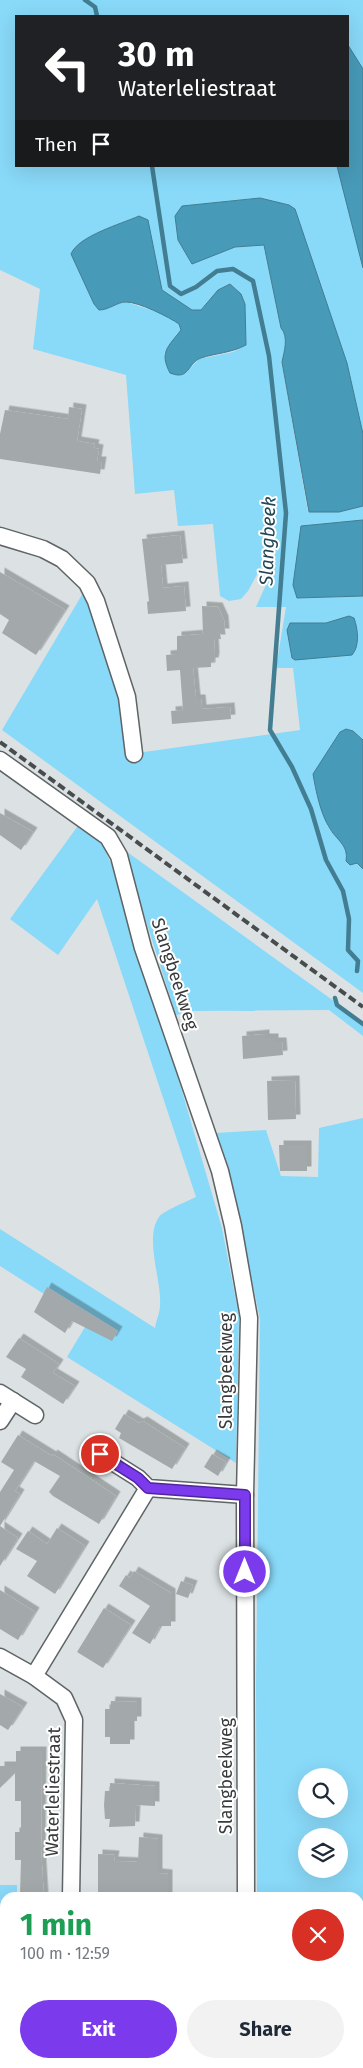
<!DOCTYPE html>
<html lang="en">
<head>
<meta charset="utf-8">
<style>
	body { margin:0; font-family:"Fira Sans",sans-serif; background:#f2f2f3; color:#1f2937; height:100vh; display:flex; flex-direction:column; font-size:19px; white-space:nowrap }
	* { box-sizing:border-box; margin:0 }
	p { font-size:16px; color:#747a83 }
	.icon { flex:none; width:28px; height:28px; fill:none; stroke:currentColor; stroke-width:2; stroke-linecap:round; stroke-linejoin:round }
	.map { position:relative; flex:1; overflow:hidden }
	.sheet { position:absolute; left:0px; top:1892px; width:364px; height:176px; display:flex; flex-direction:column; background:#fff; border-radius:15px 15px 0 0; box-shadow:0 5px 20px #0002 }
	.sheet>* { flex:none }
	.hud { position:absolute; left:15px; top:15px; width:334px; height:152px; border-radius:0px; box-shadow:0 5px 20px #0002; background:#202124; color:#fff; overflow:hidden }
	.tools { position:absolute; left:298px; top:1768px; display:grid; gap:10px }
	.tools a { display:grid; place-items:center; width:50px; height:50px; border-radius:50%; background:#fff; box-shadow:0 5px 20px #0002; font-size:25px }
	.pin { position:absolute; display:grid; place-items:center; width:42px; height:42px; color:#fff; margin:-21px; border:2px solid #fff; border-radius:50%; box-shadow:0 1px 5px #0007 }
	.me { position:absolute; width:55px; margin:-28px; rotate:0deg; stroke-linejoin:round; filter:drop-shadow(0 0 4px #0008) }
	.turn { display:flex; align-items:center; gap:18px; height:105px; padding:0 20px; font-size:22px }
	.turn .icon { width:65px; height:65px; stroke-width:2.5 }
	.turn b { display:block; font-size:35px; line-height:42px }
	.then { display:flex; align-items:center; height:48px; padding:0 20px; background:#0003; gap:10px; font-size:19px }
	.round { display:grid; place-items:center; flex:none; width:52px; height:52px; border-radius:26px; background:#f2f2f3 }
	.summary { display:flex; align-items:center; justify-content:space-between; height:85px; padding:0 20px }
	h1 { font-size:30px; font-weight:700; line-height:38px; color:#1e9e55 }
	.action { display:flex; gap:10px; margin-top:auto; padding:10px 20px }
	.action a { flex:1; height:58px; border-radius:30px; background:#7c3aed; color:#fff; font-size:20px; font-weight:700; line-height:58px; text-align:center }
	.action a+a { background:#f2f2f3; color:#1f2937 }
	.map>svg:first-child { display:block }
</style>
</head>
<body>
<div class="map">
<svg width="363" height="2068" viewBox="0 0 363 2068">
	<defs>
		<filter id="shadow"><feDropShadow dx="4.5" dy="-4.5" stdDeviation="0" flood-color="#0004"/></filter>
	</defs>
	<rect width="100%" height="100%" fill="#dce2e4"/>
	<g fill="#89d9f8" fill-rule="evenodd">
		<path d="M0,0h363v434l-16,-71 -58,-158 -29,-7 -78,8 10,57 43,-16 29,-2 17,83c8,9 3,24 1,35l26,149h31l24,-6v14l-62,6 -4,72 66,-2v143l-10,-8 -7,-2 -6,3 -27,42 4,19 11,34 17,21 2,6 16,15v124l-361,-263 81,-137c23,53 36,104 47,161l170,-24 -7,-62h-17l10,-61h-30l13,-29 6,-27 -7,3 -20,37 -7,8 -12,2 -9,-5 -7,-72 -35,2 -4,-36 -39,4 -9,-119 -93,-26 7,-60 -40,-19zM16,16h332v150h-332zM139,216l23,74 30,20h9l17,-20 12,-6 11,10 4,10 1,41 -13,7 -34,7 -14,15 -21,-20 17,-24 -2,-6 -15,-10 -38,-12 -27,7 -5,-5 -23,-50c7,-18 50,-30 68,-38z"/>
		<path d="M80,823l21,18 23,52 98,335 17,88 -3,147 -169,-106 21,-35 -88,-56v-37l155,99c1,-7 5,-15 5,-23 2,-24 -16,-67 -1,-88 4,-6 29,-16 37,-20l-99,-298 -39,56 -48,-36z"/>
		<path d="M123,849l240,173v14l-34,-26 -136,1 -17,4z"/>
		<path d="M363,1118v950h-90l-1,-4h87v-166l-102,-1 -1,-209 4,-369 -19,-90 -25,-96 50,-3 15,46 37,1 1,-49zM306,1776h33v33h-33zM306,1836h33v33h-33z"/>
		<path d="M0,1885h17v12l-12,1v56l-5,-3z"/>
		<path d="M216,2064h42l1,4h-43z"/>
	</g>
	<g fill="#479ab8" stroke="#427d92">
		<path d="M348,45l15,24v199l-26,-102h11z"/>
		<path d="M260,198l29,7 6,4 52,154 16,71v72l-24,6h-30l-27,-150c2,-10 7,-25 -1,-34l-17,-83 -29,2 -43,17 -14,-24 -3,-24 7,-10z"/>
		<path d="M139,216l9,4 14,70 30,20h9l17,-20 12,-6 11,10 4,10 1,41c-15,8 -30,8 -45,13 -14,5 -11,23 -31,15 -11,-21 -2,-26 11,-43l-2,-6c-10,-7 -40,-22 -53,-22 -9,0 -17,8 -27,8l-5,-6 -23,-50c7,-18 50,-30 68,-38z"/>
		<path d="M363,520v76l-66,2 -4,-13 8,-59z"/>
		<path d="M349,616l5,2c4,11 6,28 -2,37l-57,5 -3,-2 -5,-28 3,-7h36z"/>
		<path d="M346,729l7,2 10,9v129l-6,-6 -7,2 -4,-4c3,-16 -10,-21 -17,-34 -9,-15 -13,-36 -16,-53l27,-42z"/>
	</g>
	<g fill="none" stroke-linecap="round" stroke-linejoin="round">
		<g stroke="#427d92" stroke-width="4.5">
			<path d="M85,0l10,7 2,9"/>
			<path d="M152,166l18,120 11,8 15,-7 21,-16 16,-2 20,12 16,75 17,157 -16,217 22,37 19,42 15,51 17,31 6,28 -1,31 10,11 -1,10"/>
			<path d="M335,998l2,7 26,19"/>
		</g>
	</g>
	<g fill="#a3a9ab" filter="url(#shadow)">
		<path d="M69,407l13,2 -5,32 18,3 -1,4 5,1 -2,12h5l-2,13 -100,-15v-25l5,-24 63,9z"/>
		<path d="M180,535l3,28 -22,2 2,23 21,-2 2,25 -38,3 -1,-12 2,-1 -7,-62z"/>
		<path d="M0,572l65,38 -29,45 -34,-22 7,-13 -9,-6z"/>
		<path d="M202,606l16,1 6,13 1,13h-5l1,6h-7l1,18 -1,5h-3v5l-18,1 3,31h5l1,10 28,-2 1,12 -59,5 -1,-13 12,-1 -3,-40 -13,1 -1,-16 11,-1v-18l26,-2z"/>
		<path d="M0,813l33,19 -12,18 -21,-15z"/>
		<path d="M265,1034v4h9v4h8l1,13 -40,4 -1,-23z"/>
		<path d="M295,1080l1,39 -28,1 -1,-39z"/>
		<path d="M279,1145h28v26h-27z"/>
		<path d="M47,1287l71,44 -6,10 -40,-20 -7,12 -31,-21z"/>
		<path d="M19,1338l40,26 -6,9 22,13 -12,18 -42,-27 5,-8 -20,-12z"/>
		<path d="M124,1414l15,9 4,-2 42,27 -13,21 -53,-31 2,-5 -6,-4z"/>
		<path d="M18,1435l34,21 1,-2 63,42 -17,28 -46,-28 -4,-4 11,-16 -26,-15 -19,30 5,3 -20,32 18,12 -18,28v-74l14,-22 -13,-8z"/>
		<path d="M212,1454l14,8 -8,14 -14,-9z"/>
		<path d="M57,1528l28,18 -30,48 -28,-18 10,-15 -21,-12 12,-18 19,13z"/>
		<path d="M134,1571l37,22v33h-11l-10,18 -18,-11 18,-27 -31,-20 7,-11 4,3z"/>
		<path d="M181,1581l12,4 -5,13 -12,-4z"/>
		<path d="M0,1590l35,22 -17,28 -18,-11z"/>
		<path d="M104,1608l27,17 -28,43 -26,-16z"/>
		<path d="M0,1694l23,13 -15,23 -8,-5z"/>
		<path d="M111,1701l26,1v19h-7v23h-20v-7h-5v-28h5z"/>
		<path d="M16,1751h26l-1,98 3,49h-19v-3h-5l1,-35h-6v-28h6v-31h-6v-28l-15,15v-22h16z"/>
		<path d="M110,1783l45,3v20l-19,-1 -1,21 -26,1 1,-8h-5l-1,-14 1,-14h5z"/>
		<path d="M139,1837l19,2v34l10,1v24h-70v-44l17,1 -1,6 24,1z"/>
	</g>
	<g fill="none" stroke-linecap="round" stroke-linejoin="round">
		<g stroke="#5f6466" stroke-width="19">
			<g id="minor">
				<path d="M0,536l43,13 19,10 25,24 9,18 31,96 7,57"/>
				<path d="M0,760l108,77 11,19 24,92 77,223 13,55 16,92 -4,177 1,403"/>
				<path d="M0,1393l35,22"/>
				<path d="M0,1421l13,-20"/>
				<path d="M100,1454l38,24 10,10 97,7"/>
				<path d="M0,1657l34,19 30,22 10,22 -3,178"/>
				<path d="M34,1676l114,-188"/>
				<path d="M266,2064l1,4"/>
				<path d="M17,2068l2,-4"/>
			</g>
		</g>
		<use href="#minor" stroke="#fff" stroke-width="16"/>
		<path stroke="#494c4d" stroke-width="4" stroke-dasharray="8 4" stroke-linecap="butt" d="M0,742l363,265"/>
	</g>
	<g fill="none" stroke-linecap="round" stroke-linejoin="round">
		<g stroke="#51269a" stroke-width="12">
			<path id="route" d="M100,1454l38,24 10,10 97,7v77"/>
		</g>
		<use href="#route" stroke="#7c3aed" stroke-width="9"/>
	</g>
	<g text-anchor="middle" stroke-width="4" stroke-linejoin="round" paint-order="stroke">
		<g font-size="18" fill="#383a3b" stroke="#fff">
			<text transform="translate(175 974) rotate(72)" y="6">Slangbeekweg</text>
			<text transform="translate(226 1371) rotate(-90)" y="6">Slangbeekweg</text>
			<text transform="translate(226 1776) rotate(-90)" y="6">Slangbeekweg</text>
			<text transform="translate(53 1792) rotate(-89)" y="6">Waterleliestraat</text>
		</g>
		<g font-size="19" font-style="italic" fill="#214654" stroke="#fff">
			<text transform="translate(267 541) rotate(-88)" y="7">Slangbeek</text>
		</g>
	</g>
</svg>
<div class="tools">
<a><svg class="icon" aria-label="search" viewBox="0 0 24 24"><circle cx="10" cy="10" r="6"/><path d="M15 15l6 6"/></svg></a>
<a><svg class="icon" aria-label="layers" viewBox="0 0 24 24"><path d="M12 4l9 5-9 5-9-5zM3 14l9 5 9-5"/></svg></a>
</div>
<div class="pin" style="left:100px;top:1454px;background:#d93025"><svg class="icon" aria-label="arrive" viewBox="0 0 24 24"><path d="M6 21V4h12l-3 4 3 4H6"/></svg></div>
<svg class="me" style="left:245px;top:1572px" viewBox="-20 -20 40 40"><circle r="17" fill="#7c3aed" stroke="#fff" stroke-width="3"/><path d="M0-11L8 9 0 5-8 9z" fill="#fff"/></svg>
<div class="hud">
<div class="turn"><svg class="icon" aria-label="left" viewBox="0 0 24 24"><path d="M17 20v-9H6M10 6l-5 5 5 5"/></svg><div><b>30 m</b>Waterleliestraat</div></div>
<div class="then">Then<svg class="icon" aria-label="arrive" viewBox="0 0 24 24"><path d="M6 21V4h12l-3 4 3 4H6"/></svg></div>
</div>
<section class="sheet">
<div class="summary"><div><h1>1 min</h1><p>100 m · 12:59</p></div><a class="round" style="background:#d93025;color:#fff"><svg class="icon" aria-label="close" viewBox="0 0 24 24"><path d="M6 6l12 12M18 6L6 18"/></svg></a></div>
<div class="action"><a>Exit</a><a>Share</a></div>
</section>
</div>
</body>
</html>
